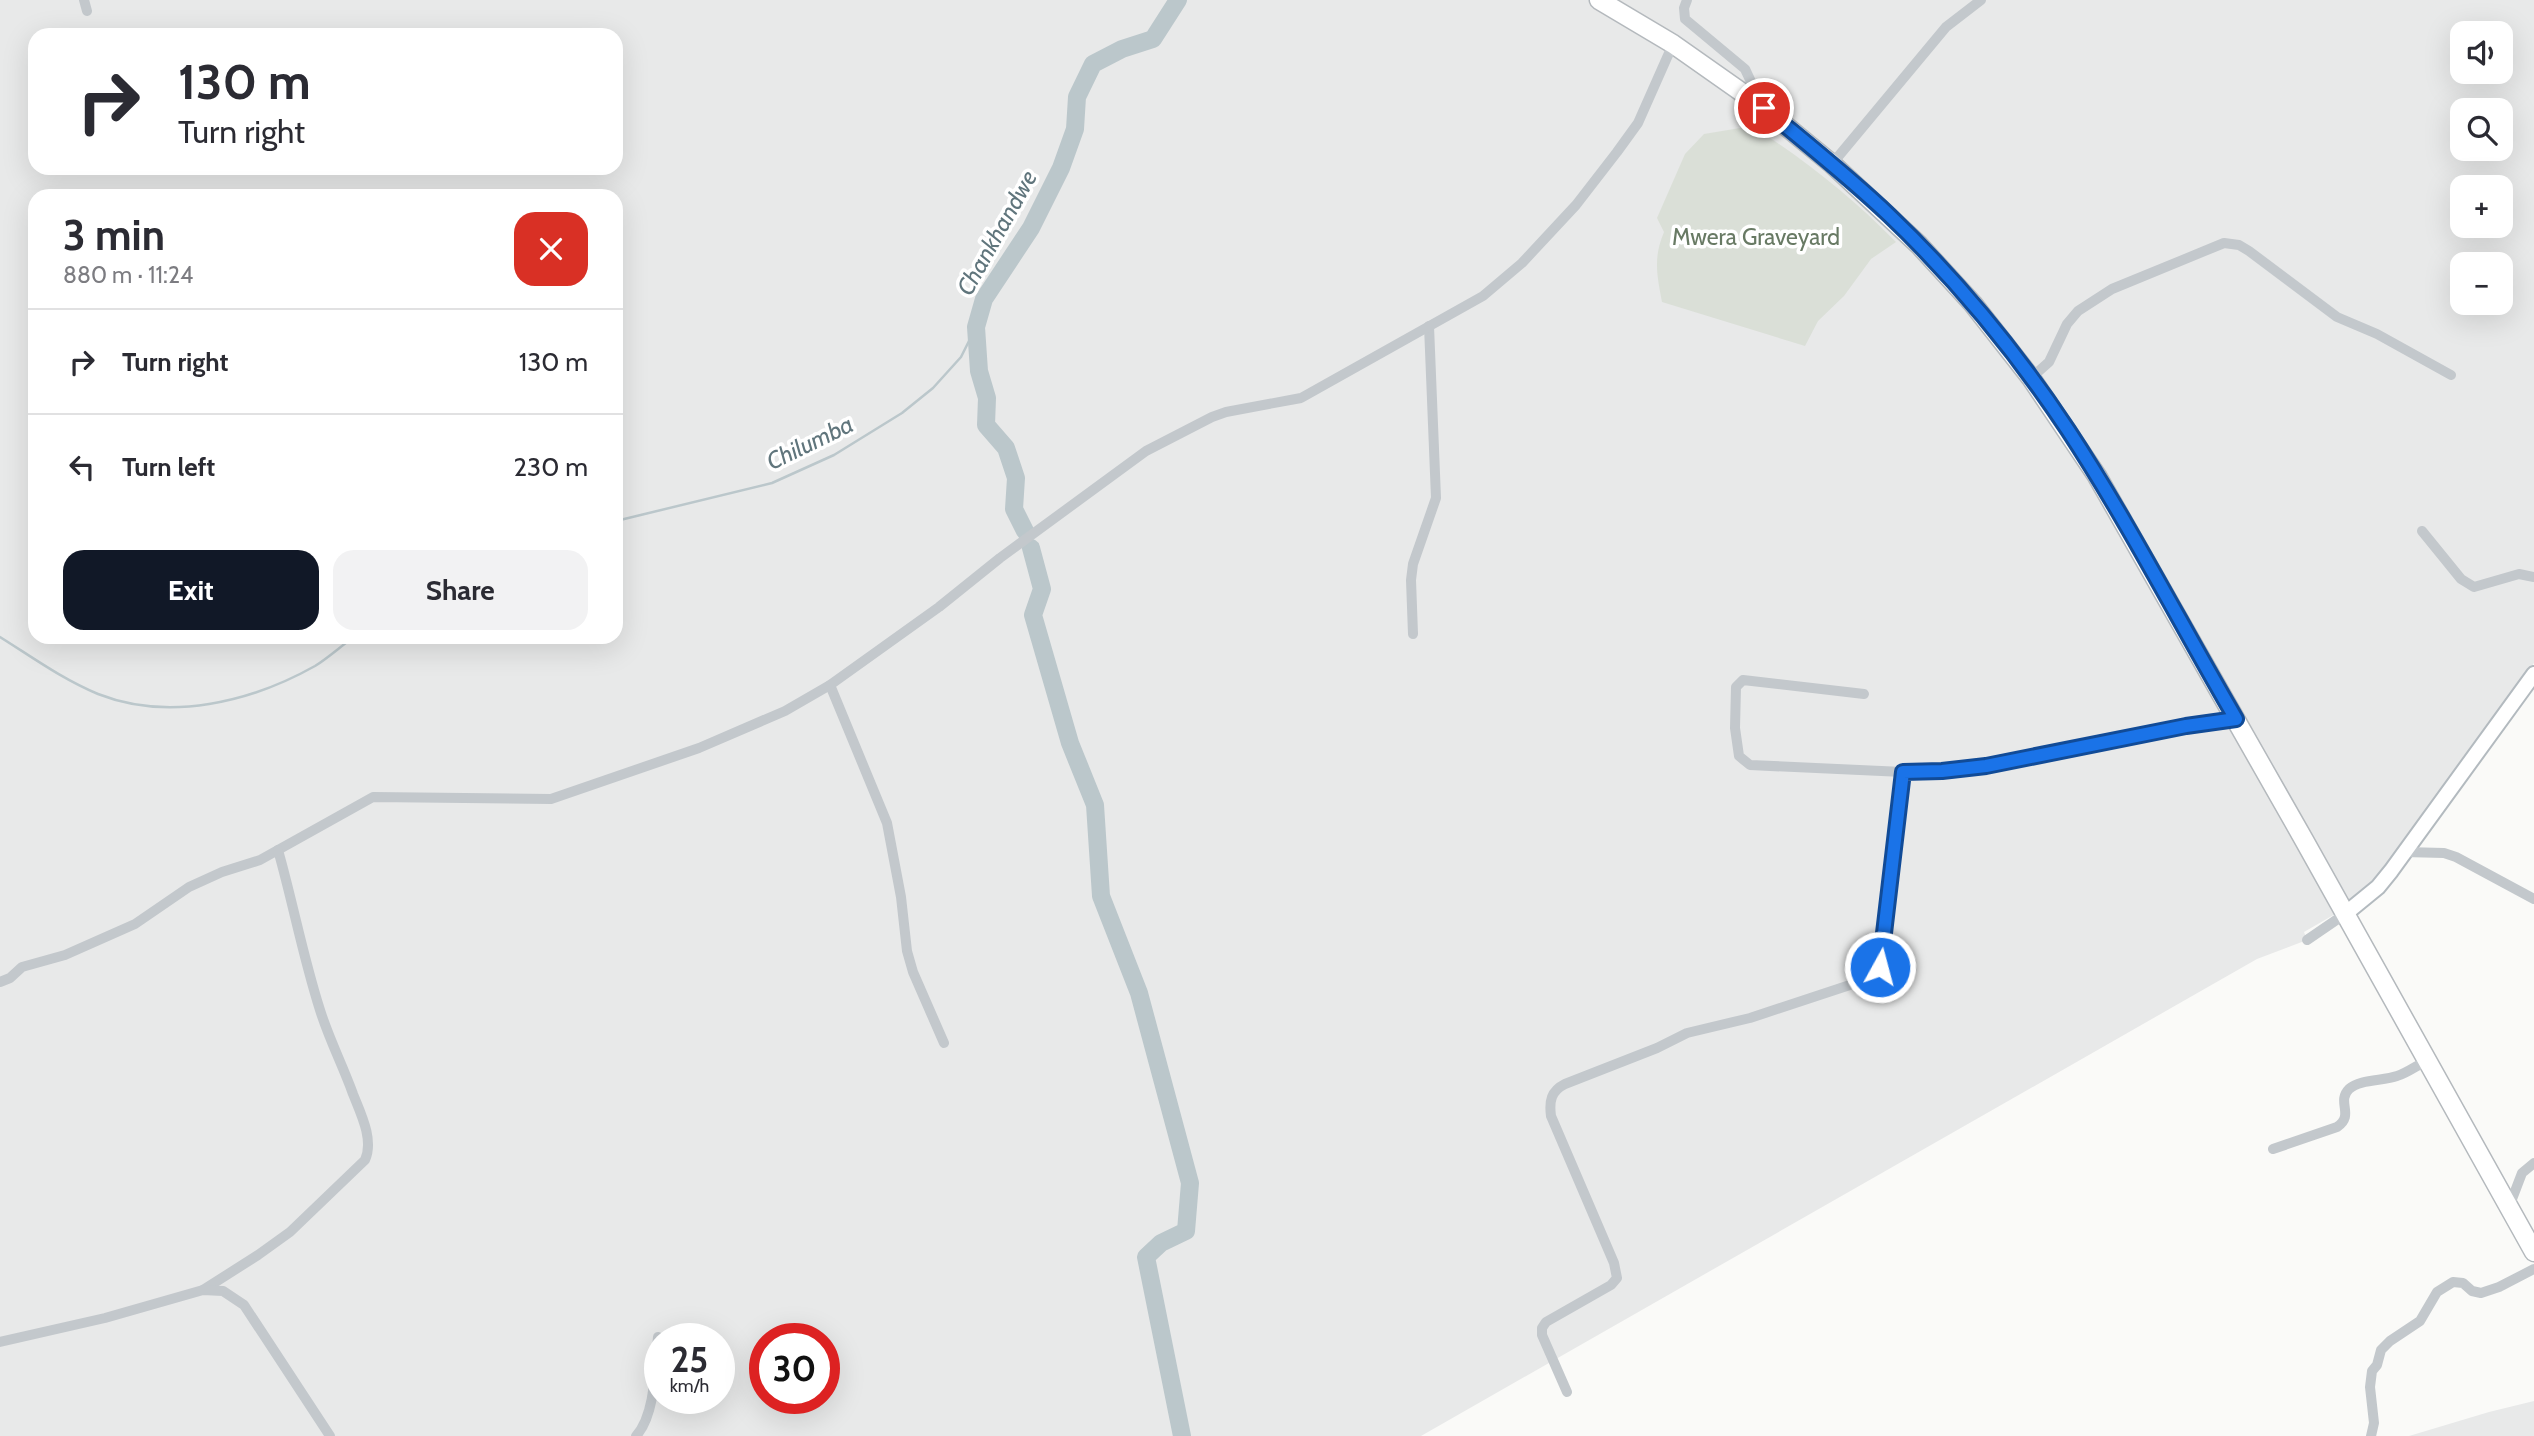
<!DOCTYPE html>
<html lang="en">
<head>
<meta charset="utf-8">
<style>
	body { margin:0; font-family:Cabin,sans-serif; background:#f2f2f3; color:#2b2b33; height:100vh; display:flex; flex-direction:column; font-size:26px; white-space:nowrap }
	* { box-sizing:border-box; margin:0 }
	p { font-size:23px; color:#7c7c81 }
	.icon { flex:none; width:38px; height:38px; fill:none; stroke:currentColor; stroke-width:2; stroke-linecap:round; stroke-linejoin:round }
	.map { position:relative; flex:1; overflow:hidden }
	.side { position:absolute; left:28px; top:189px; width:595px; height:455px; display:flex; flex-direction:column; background:#fff; border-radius:21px; box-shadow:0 7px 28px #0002 }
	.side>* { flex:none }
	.hud { position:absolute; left:28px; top:28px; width:595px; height:147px; border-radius:21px; box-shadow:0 7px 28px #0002; background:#fff; color:#2b2b33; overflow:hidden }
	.buttons { position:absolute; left:2450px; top:21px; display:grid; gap:14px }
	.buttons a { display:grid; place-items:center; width:63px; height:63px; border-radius:14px; background:#fff; box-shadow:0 7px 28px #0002; font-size:35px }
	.speed { position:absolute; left:644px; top:1323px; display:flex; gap:14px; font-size:35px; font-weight:700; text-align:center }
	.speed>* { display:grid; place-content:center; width:91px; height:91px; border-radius:50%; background:#fff; box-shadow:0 7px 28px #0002; line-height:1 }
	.speed small { font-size:18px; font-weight:400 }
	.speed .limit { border:10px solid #d22; background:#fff; color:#111 }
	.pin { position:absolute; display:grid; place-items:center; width:60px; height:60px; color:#fff; margin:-30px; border:4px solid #fff; border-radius:50%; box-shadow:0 2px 7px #0007 }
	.me { position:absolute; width:77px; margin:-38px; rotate:7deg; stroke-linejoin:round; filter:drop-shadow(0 0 5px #0008) }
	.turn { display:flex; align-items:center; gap:24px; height:147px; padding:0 35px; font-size:32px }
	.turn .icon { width:91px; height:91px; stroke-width:2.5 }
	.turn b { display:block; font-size:49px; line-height:60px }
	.round { display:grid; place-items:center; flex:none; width:74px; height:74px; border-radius:21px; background:#f2f2f3 }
	.summary { display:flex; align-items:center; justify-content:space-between; height:119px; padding:0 35px }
	h1 { font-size:42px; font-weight:700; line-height:52px }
	.button { display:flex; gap:14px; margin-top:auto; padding:14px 35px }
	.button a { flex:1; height:80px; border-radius:21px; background:#111827; color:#fff; font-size:28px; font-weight:700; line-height:80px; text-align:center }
	.button a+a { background:#f2f2f3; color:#2b2b33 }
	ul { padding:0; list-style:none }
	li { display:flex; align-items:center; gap:21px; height:105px; padding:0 35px; border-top:2px solid #e1e1e2 }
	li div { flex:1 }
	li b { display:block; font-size:26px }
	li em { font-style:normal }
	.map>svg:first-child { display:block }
</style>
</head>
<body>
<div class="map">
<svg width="2534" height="1436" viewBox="0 0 2534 1436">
	<rect width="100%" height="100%" fill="#fafaf8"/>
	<g fill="#e8e9e9" fill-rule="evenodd">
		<path d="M0,0h2534v663l-171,235 -59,34 3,8 -50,19 -836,477h-1421zM2462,33h39v39h-39zM35,35h581v133h-581zM2462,110h39v39h-39zM2462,187h39v39h-39zM35,196h581v441h-581zM2462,264h39v39h-39zM660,1339h59v59h-59zM765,1339h59v59h-59z"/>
		<path d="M2534,1401v35h-125l80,-24z"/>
	</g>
	<path fill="#dadfd7" d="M1752,126c53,34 100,71 144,116l-25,17 -27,37 -26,25 -13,25 -143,-44c-5,-27 -9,-44 2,-70l-7,-14 28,-64 19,-20z"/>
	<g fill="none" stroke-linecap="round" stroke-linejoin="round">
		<g stroke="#bbc7cb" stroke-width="2.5">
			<path d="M616,521l156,-38 62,-28 68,-42 31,-25 28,-31 15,-30"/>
			<path d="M0,637c32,20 62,42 98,57 71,28 153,8 217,-28 13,-8 26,-20 39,-29"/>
		</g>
		<g stroke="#bbc7cb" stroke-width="18">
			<path d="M1025,531l-11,-22 2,-31 -10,-30 -20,-23 1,-27 -8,-27 -3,-44 8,-28 47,-71 30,-60 14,-39 2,-32 16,-33 29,-15 31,-10 25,-39"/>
			<path d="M1031,548l11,41 -9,26 37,128 25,62 6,91 38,97 51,190 -4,48 -25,12 -15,14 36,179"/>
		</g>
		<g stroke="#b3babf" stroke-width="18">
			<path id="secondary" d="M2345,914l33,-27 13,-16 143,-197"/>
		</g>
		<g stroke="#b4b9bd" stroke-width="21">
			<path id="highway" d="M1599,0l74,44 91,64 68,56 87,81 54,59 58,74 66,98 207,364 230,412"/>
		</g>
		<g stroke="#c3c8cc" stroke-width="10">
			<path d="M84,0l3,11"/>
			<path d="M1687,0l-3,8 1,11 60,50 16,34"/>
			<path d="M1832,164l114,-137 35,-27"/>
			<path d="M2031,378l18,-16 18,-38 11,-13 34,-22 112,-46 15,2 10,6 88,66 40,17 74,41"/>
			<path d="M2422,531l39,48 13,8 45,-13 15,3"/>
			<path d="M1413,634l-2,-54 2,-16 23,-66 -7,-172"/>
			<path d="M830,685l57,138 14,74 6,54 6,21 31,71"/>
			<path d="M1864,694l-121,-14 -7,7 -1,41 4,28 11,9 153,7 39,-1 43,-5 201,-40 50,-7"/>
			<path d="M2404,852l40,1 12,4 78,42"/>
			<path d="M2307,940l38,-26"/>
			<path d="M0,982l10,-4 12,-11 43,-12 70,-31 54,-37 33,-15 38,-12 113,-63 178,2 148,-51 86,-37 45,-26 109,-78 61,-49 146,-107 66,-34 14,-5 75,-14 182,-102 39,-33 54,-58 41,-53 21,-29 35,-79"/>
			<path d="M2273,1149l64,-22c18,-12 -1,-25 12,-38 11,-10 34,-8 48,-13 10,-3 19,-10 29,-15"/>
			<path d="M2509,1207l13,-34 12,-10"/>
			<path d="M203,1290l55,-35 32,-23 75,-72c9,-20 -4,-46 -12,-66 -10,-28 -24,-55 -33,-84 -17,-53 -27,-107 -42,-160"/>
			<path d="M0,1342l105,-24 98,-28 20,1 21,14 86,131"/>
			<path d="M1567,1392l-25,-57v-7l4,-6 65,-37 6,-7 -3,-15 -63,-147c-2,-15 0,-25 14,-32l92,-36 30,-15 63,-15 121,-40 6,-4 3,-7 23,-195"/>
			<path d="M636,1436c20,-22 19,-70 22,-99"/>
			<path d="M2371,1436l3,-13 -4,-36 2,-16 5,-6 4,-15 9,-9 30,-20 17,-29 16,-10 10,1 9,8 9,2 18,-6 35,-18"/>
		</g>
		<use href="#secondary" stroke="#fff" stroke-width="14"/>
		<use href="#highway" stroke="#fff" stroke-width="18"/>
	</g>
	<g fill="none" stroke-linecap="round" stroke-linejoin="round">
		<g stroke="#114b97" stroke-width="18">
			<path id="route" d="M1764,108c42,35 85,69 125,107 67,64 128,138 179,215 61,93 112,193 168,289l-50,7 -200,40 -44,5 -39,1 -23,195"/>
		</g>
		<use href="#route" stroke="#1a73e8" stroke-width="12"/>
	</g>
	<g text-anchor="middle" stroke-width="7" stroke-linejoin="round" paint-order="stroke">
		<g font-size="23" fill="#687a64" stroke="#fff">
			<text x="1756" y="245">Mwera Graveyard</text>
		</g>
		<g font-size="24" font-style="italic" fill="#60757c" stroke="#fff">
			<text transform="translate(997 233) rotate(-61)" y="8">Chankhandwe</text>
			<text transform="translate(810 443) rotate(-26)" y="8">Chilumba</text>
		</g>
	</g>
</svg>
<div class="buttons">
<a><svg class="icon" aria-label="sound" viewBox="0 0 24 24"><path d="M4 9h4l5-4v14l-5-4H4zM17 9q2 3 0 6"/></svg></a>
<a><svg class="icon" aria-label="search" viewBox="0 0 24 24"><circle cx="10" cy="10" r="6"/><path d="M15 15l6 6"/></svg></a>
<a>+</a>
<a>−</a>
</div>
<div class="speed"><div>25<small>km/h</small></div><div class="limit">30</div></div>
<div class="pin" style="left:1764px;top:108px;background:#d93025"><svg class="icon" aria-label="arrive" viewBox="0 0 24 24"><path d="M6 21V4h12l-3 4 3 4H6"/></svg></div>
<svg class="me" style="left:1880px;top:967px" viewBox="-20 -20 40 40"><circle r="17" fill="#1a73e8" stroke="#fff" stroke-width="3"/><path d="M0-11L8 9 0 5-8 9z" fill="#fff"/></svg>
<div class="hud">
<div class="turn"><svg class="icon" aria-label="right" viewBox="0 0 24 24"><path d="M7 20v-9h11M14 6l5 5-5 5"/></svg><div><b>130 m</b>Turn right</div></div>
</div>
<section class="side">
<div class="summary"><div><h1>3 min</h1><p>880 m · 11:24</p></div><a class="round" style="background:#d93025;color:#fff"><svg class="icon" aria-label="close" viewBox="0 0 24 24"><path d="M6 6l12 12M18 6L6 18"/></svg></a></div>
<ul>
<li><svg class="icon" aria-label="right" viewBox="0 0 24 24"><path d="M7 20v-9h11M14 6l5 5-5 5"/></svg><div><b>Turn right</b></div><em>130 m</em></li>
<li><svg class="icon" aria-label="left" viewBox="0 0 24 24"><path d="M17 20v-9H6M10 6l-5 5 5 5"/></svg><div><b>Turn left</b></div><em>230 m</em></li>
</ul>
<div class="button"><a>Exit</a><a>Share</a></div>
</section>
</div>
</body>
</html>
